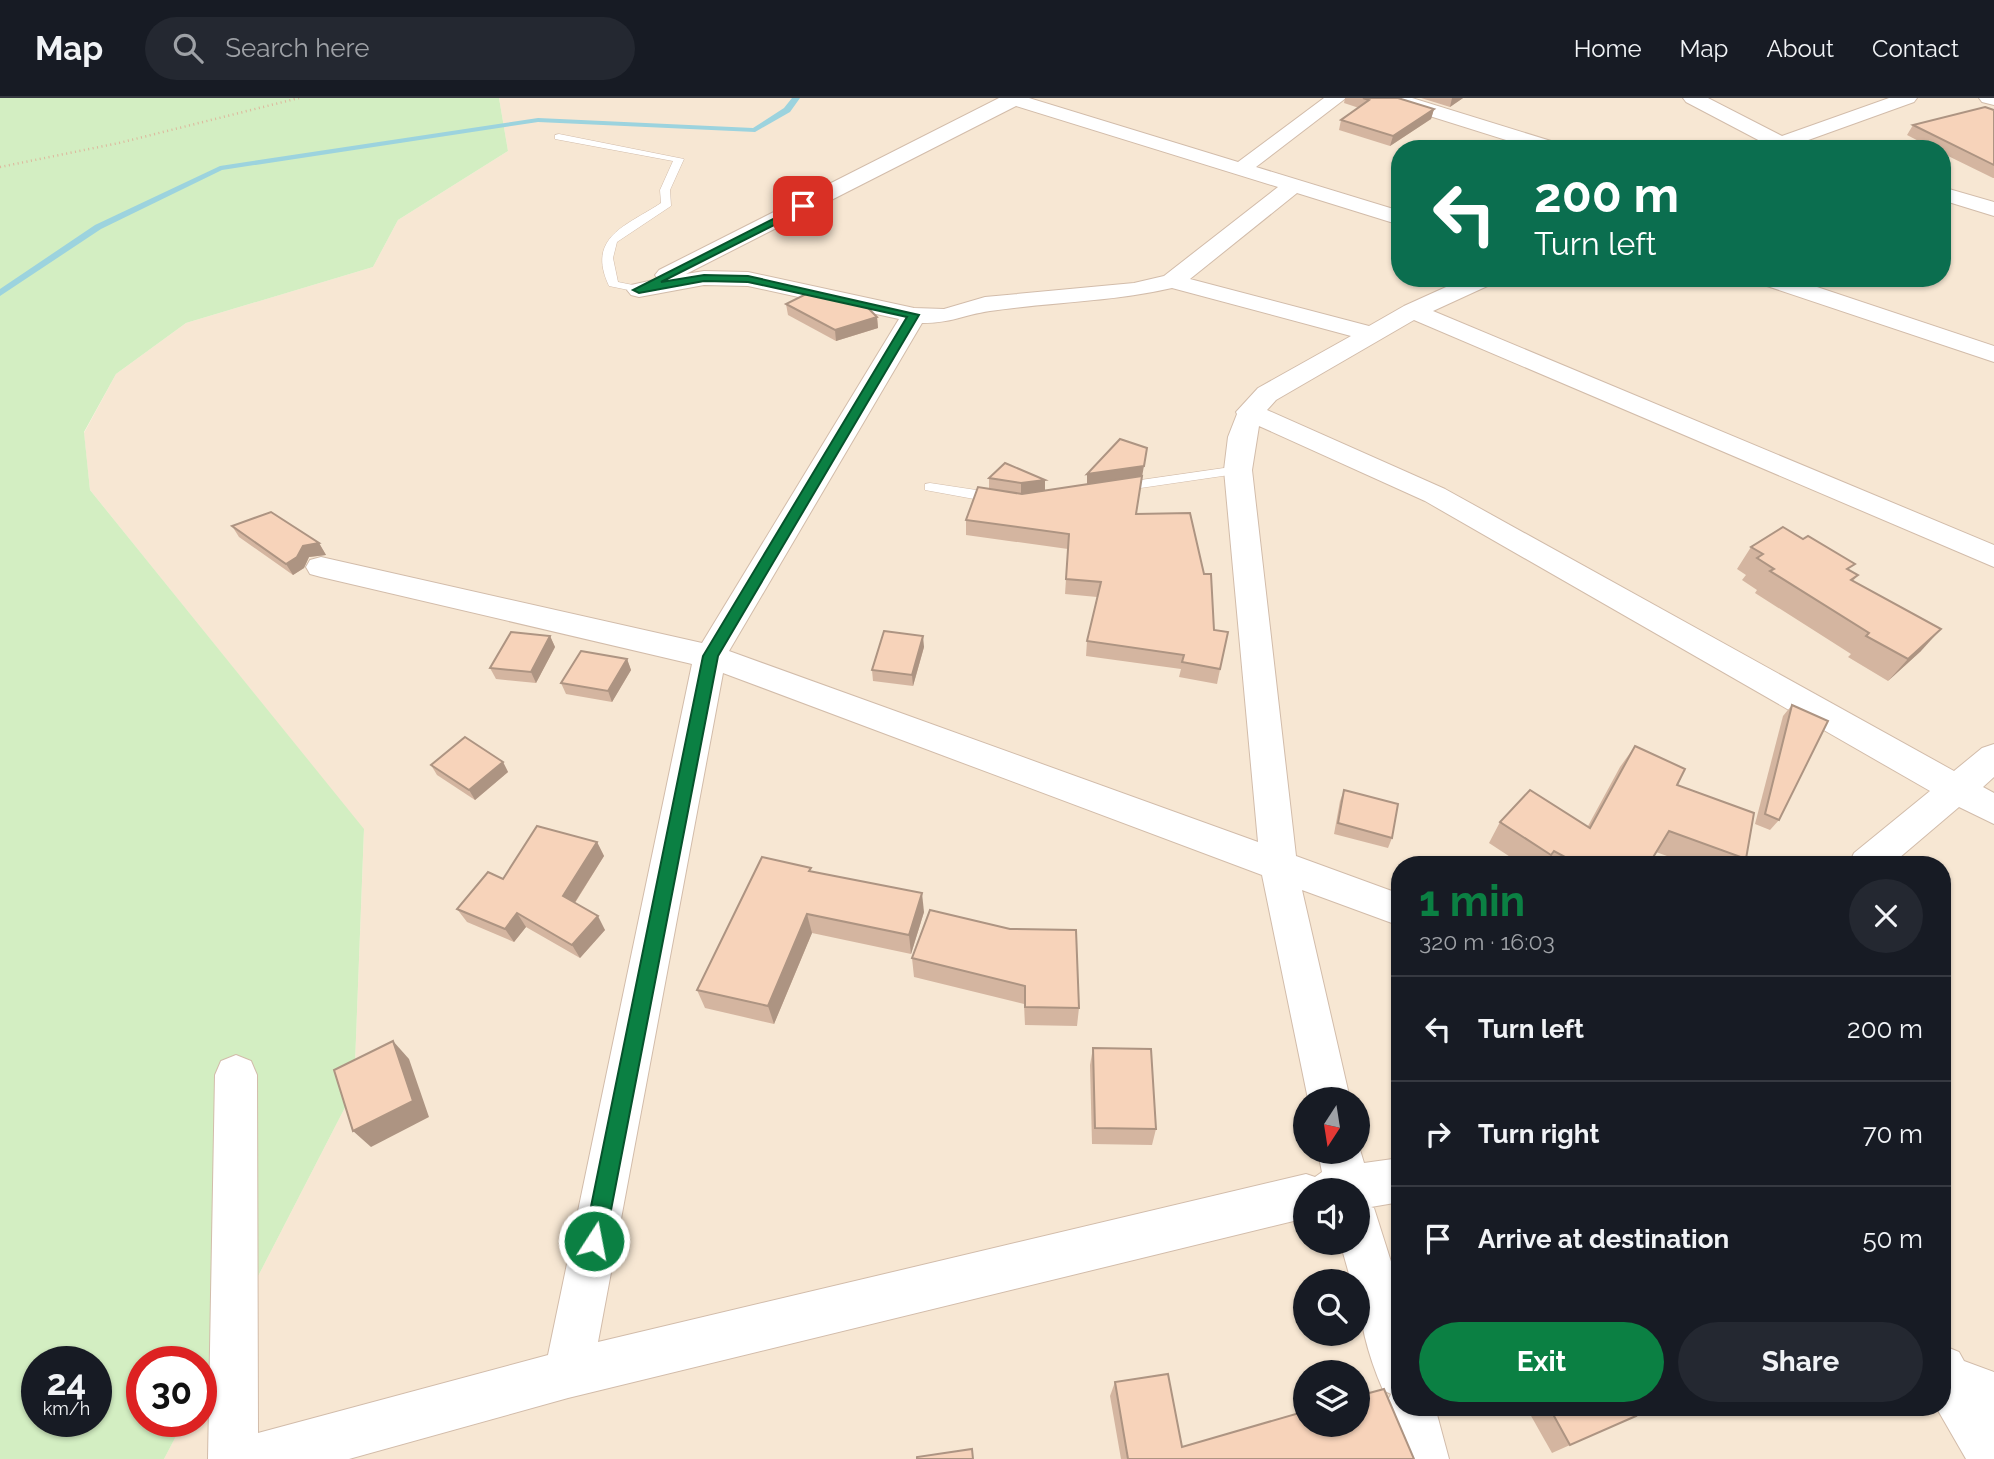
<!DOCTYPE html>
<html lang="en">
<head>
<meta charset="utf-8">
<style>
	body { margin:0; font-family:Raleway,sans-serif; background:#242831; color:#f1f3f6; height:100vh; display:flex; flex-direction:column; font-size:26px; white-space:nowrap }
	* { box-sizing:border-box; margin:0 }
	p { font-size:23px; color:#9ea1a6 }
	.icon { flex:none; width:38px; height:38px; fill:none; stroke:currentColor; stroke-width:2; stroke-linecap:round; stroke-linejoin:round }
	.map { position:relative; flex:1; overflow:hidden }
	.panel { position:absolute; left:1391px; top:758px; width:560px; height:560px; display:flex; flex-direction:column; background:#171b24; border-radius:28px; box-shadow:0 2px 5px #0004 }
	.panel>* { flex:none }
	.hud { position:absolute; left:1391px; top:42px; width:560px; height:147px; border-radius:28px; box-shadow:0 2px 5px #0004; background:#0b6e4f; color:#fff; overflow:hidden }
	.needle { width:46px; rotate:192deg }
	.controls { position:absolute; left:1293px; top:989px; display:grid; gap:14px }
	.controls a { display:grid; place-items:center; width:77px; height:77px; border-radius:50%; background:#171b24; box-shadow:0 2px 5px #0004; font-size:35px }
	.speed { position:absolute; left:21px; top:1248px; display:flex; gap:14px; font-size:35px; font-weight:700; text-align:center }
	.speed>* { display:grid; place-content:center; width:91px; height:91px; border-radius:50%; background:#171b24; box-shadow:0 2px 5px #0004; line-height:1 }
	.speed small { font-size:18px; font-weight:400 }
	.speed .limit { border:10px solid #d22; background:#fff; color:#111 }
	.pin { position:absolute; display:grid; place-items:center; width:60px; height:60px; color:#fff; margin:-30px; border-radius:14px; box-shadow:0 4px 10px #0006 }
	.me { position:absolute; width:77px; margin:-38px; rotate:11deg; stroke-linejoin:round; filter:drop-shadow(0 0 5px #0008) }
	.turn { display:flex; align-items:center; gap:24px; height:147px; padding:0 28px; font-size:32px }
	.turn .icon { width:91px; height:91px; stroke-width:2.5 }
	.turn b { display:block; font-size:49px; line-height:60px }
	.round { display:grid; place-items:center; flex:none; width:74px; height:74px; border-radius:37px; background:#242831 }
	.head { display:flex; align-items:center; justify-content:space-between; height:119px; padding:0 28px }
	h1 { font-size:42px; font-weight:700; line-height:52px; color:#0b8043 }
	.primary-button { display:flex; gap:14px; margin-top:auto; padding:14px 28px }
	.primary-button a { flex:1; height:80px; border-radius:42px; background:#0b8043; color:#fff; font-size:28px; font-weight:700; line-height:80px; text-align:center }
	.primary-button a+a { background:#242831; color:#f1f3f6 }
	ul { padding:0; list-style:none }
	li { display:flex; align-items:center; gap:21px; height:105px; padding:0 28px; border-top:2px solid #363941 }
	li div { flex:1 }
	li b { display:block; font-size:26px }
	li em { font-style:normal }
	header { display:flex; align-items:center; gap:42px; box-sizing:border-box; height:98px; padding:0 35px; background:#171b24; border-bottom:2px solid #363941 }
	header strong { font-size:33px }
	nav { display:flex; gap:38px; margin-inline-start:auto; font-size:24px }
	.search { width:490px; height:63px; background:#242831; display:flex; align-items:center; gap:18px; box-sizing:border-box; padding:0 24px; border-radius:38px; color:#9ea1a6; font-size:26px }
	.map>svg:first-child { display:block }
</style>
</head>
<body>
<header>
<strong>Map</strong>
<div class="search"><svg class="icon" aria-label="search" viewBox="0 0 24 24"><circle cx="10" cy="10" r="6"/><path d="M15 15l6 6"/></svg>Search here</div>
<nav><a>Home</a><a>Map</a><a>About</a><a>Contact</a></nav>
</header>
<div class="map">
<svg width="1994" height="1361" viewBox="0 0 1994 1361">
	<rect width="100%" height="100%" fill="#fff5e6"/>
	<path fill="#f7e7d3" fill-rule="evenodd" d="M499,0h1495v1361h-1830l20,-38h17v-34l153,-297 10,-260 -274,-340 -6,-57 32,-59 70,-51 187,-56 25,-47 110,-69zM1400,51h542v129h-542zM1400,766h542v543h-542zM1306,1001h52v53h-52zM1306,1092h52v52h-52zM1306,1183h52v53h-52zM1306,1274h52v52h-52z"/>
	<path fill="#d3eec2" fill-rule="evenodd" d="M0,0h499l9,53 -110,69 -25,47 -187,56 -70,51 -32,58 6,58 274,339 -10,261 -153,297v-25h-59v59h42l-20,38h-164zM37,1264h59v59h-59z"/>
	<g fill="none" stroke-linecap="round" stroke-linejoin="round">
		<path fill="#9cd3de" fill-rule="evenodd" d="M792,0h8l-10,14 -35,20 -217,-10 -316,48 -121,59 -101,67v-7l95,-64 125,-59 318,-48 215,10 31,-20z"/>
		<g stroke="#d2bcaa" stroke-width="1">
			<g id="service">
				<path d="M559,36l125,25 -14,31 1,16 -54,36 -4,16 5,24 25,5v6l-34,-7c-23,-49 17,-60 52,-83l-1,-13 13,-29 -118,-22v-4z"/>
				<path d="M1238,368l5,1v6l-123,18 -7,-4 7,-4z"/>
				<path d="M930,385l66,10 7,5 -7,5 -71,-13v-6z"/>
			</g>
		</g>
		<g stroke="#d2bcaa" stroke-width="2">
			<g id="minor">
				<path d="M999,0h30l209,64 86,-64h22l-90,69 144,44v14l-103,-32 -107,86 179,47 35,-20 62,-28h31l-3,5 -61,28 561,234v22l-580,-247 -138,80 -9,10 178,79 509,282 28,-23 12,-4v33l-11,10 11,6v31l-35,-17 -67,57h-43l5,-11 76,-62 -505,-290 -166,-75 -7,44 44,386 104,38v32l-98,-36 48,209h-42l-46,-224 -539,-202 -125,669 708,-168 9,3 7,-5 -4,-20h40v-9l6,20 36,-5v44l-29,5 3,1 26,82v117h35l14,52h-50l-14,-52 6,-13 -8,-4c-15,-34 -25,-72 -25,-109h-7l-11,-39h18v-52h-52v28l-738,180 -219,61h-141l7,-384 6,-14 15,-6 15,6 6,14 1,358 290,-78 144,-691 -371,-87 -11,-3 -4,-7 4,-7 11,-3 381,86 197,-324 -151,-33 -44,-1 -65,12 -8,-2 -4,-5 4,-5 27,-6 -3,-4 4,-5zM1016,8l262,81 -114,89 -30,7 -149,14 -41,12 -30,-1 -166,-36 -44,-1 -18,3zM1172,190l179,48 -93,52 -22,24 1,2 -9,23 -4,33 34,372 -529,-191 193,-328c30,0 41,-8 68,-12 61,-9 122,-9 182,-23z"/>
				<path d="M1382,0h30l152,47 3,4h-32l-150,-47z"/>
				<path d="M1683,0h25l74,38 107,-38h28l-3,4 -114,41 5,6h-50l9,-6 -78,-41z"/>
				<path d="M1979,0h15v7l-12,-3z"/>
				<path d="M1942,89l52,15v14l-52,-16z"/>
				<path d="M1755,180h35l204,68v16l-236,-79z"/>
				<path d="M1942,1247l17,7 5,9 30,11v87h-28l-30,-52h6z"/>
			</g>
		</g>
		<path stroke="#ddb69c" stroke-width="2.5" stroke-dasharray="1 3.5" stroke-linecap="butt" d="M0,69l119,-24 180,-45"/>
		<use href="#service" fill="#fff" fill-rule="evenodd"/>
		<use href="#minor" fill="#fff" fill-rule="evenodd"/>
	</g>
	<g fill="#d4b5a0">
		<path d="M1345,0h53l36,11 -3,10 -41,27 -51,-16 2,-10 18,-12 -15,-5z"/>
		<path d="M1421,0h42l-13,9z"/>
		<path d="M1994,12v68h-1l-51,-25v-4h-8l-27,-14 6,-10z"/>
		<path d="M786,206l91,13 1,11 -42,13 -48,-26z"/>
		<path d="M1087,376l50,40 77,116 14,2 -11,52 -38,-7 2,-8 -95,-13 1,-15 10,-44 -32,-3 3,-45 -102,-14v-15l23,-31v-11l56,2v11l42,-6z"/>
		<path d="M232,428l87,17 7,12 -17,2 -5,11 -11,7 -54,-38z"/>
		<path d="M1751,449l99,24 8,4 -5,6 68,70 -33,30 -40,-24 3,-3 -96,-61 2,-3 -15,-10 4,-5 -9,-6z"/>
		<path d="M550,538l5,11 -19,36 -40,-4 -6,-11z"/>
		<path d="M924,549l-11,39 -40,-5 -1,-11z"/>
		<path d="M627,561l4,11 -19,32 -46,-8 -5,-11z"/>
		<path d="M1792,607l-13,115 -9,10 -15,-6 28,-108z"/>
		<path d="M1635,648l42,39 69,74 -5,5h-52l-33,-12 -7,12h-128l-32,-21 11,-21 88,4 32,-59z"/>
		<path d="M503,664l5,10 -33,28 -38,-25 -6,-10z"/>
		<path d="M1344,692l48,48 -4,10 -54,-14 6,-33z"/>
		<path d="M597,744l7,14 -29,47 30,27 -25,28 -54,-31 -12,15 -47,-20 -10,-13 46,-30z"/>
		<path d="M812,774l112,40 -13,42 -99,-21 -38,91 -69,-16 -8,-18z"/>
		<path d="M930,812l149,98 -2,18 -52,-1 -1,-21 -110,-27 -2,-19z"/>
		<path d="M1093,950l63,81 -4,16 -60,-1 -2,-79z"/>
		<path d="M1115,1284l67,65 232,12h-293l-11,-63z"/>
		<path d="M1526,1309h104l-60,38 -18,8z"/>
	</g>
	<g fill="#ad9482">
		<path d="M1452,0h11l-13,9z"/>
		<path d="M1434,11l-3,10 -41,27 3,-10z"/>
		<path d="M877,219l1,11 -42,13 -1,-11z"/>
		<path d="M1145,362l-3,17 -8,52 -47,-44v-11z"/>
		<path d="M1045,382v11l-24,3v-11z"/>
		<path d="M319,445l7,12 -17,2 -5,11 -11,7 -7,-11 17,-18z"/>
		<path d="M1941,531l-20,22 -33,30 20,-22z"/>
		<path d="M550,538l5,11 -19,36 -5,-11z"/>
		<path d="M923,538l1,11 -11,39 -1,-11z"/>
		<path d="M627,561l4,11 -19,32 -4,-11z"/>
		<path d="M503,664l5,10 -33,28 -6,-10z"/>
		<path d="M597,744l7,14 -34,54 -7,-14z"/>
		<path d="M922,795l2,19 -13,42 -2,-19z"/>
		<path d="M517,815l9,14 -12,15 -9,-13z"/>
		<path d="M807,816l5,19 -38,91 -6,-18z"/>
		<path d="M598,818l7,14 -25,28 -8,-13z"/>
		<path d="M393,943l16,18 20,58 -58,30 -18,-16z"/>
	</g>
	<g fill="#f7d3ba" stroke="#ad9482" stroke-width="2">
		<path d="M1363,0h35l36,11 -41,27 -52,-16 28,-20z"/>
		<path d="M1985,9l9,3v55l-81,-40z"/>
		<path d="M1657,48l2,3h-10z"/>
		<path d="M810,194l53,11 14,14 -42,13 -49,-26z"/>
		<path d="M1120,341l27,9 -3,18 -57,8z"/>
		<path d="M1005,365l40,17 -24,3 -32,-5z"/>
		<path d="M1142,378l-6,38 54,-1 14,61h7l3,56 14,2 -8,37 -38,-7 2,-7 -97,-14 14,-59 -35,-3 3,-45 -103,-14 12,-33 44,7z"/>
		<path d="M271,414l48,31 -16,3 -6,11 -11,7 -54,-38z"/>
		<path d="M1783,429l20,12 5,-3 47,28 -8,5 11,6 -7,5 90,49 -33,30 -42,-23 3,-3 -99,-62 4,-2 -17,-11 6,-4 -12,-7z"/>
		<path d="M884,533l39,5 -11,39 -40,-5z"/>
		<path d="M511,534l39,4 -19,36 -41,-4z"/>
		<path d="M581,553l46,8 -19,32 -47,-8z"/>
		<path d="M1792,607l36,16 -49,99 -14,-6z"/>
		<path d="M465,639l38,25 -34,28 -38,-25z"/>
		<path d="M1635,648l50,23 -8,16 77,28 -8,46 -77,-28 -20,33h-71l-24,-13 -3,4 -51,-33 30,-32 60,38z"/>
		<path d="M1344,692l54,14 -6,34 -54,-15z"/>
		<path d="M537,728l60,16 -34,54 35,20 -26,29 -55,-32 -12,16 -48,-20 31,-37 15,7z"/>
		<path d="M762,759l49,11 -2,3 113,22 -13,42 -102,-21 -39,92 -71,-16z"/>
		<path d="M930,812l80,19 66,1 3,78 -54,-1v-21l-113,-28z"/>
		<path d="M393,943l20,60 -60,30 -19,-61z"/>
		<path d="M1093,950l58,1 5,80 -61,-1z"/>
		<path d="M1168,1276l14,73 124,-36v13h52v-28l26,-7 30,70h-286l-13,-77z"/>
		<path d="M1549,1309h81l6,9 -66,29z"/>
		<path d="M972,1351l1,10h-56v-2z"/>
	</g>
	<path fill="#0b8043" stroke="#07532c" stroke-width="2" d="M803,106h3v5l-145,73 43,-7 44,1 171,39 -201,341 -113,585 -3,7 -8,3 -7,-3 -3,-7 119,-585 204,-339 -159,-35 -44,-1 -65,12 -6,-3z"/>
</svg>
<div class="controls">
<a><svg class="needle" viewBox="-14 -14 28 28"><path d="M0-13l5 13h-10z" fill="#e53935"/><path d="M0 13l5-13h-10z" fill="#9ea1a6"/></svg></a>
<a><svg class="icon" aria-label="sound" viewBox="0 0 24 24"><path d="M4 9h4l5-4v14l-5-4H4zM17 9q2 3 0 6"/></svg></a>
<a><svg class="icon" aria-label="search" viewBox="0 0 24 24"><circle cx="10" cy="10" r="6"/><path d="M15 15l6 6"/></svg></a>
<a><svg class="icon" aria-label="layers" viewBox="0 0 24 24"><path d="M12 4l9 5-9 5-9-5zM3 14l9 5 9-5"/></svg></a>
</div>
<div class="speed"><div>24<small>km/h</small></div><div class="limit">30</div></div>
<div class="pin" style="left:803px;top:108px;background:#d93025"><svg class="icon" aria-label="arrive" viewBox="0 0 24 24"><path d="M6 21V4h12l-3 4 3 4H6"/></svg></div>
<svg class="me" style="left:594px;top:1143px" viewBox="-20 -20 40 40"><circle r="17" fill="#0b8043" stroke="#fff" stroke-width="3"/><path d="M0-11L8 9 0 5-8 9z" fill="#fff"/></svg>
<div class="hud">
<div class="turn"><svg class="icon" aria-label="left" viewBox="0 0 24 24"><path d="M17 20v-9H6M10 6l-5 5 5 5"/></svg><div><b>200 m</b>Turn left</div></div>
</div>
<section class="panel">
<div class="head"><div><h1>1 min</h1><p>320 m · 16:03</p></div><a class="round"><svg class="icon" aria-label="close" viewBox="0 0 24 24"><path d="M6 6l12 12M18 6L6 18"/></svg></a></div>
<ul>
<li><svg class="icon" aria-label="left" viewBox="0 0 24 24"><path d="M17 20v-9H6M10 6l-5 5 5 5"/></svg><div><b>Turn left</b></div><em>200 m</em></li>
<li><svg class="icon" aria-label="right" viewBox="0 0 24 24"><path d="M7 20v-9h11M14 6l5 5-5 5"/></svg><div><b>Turn right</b></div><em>70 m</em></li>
<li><svg class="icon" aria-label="arrive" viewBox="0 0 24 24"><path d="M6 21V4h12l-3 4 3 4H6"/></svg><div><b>Arrive at destination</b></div><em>50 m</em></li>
</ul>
<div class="primary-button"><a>Exit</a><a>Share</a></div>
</section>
</div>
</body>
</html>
